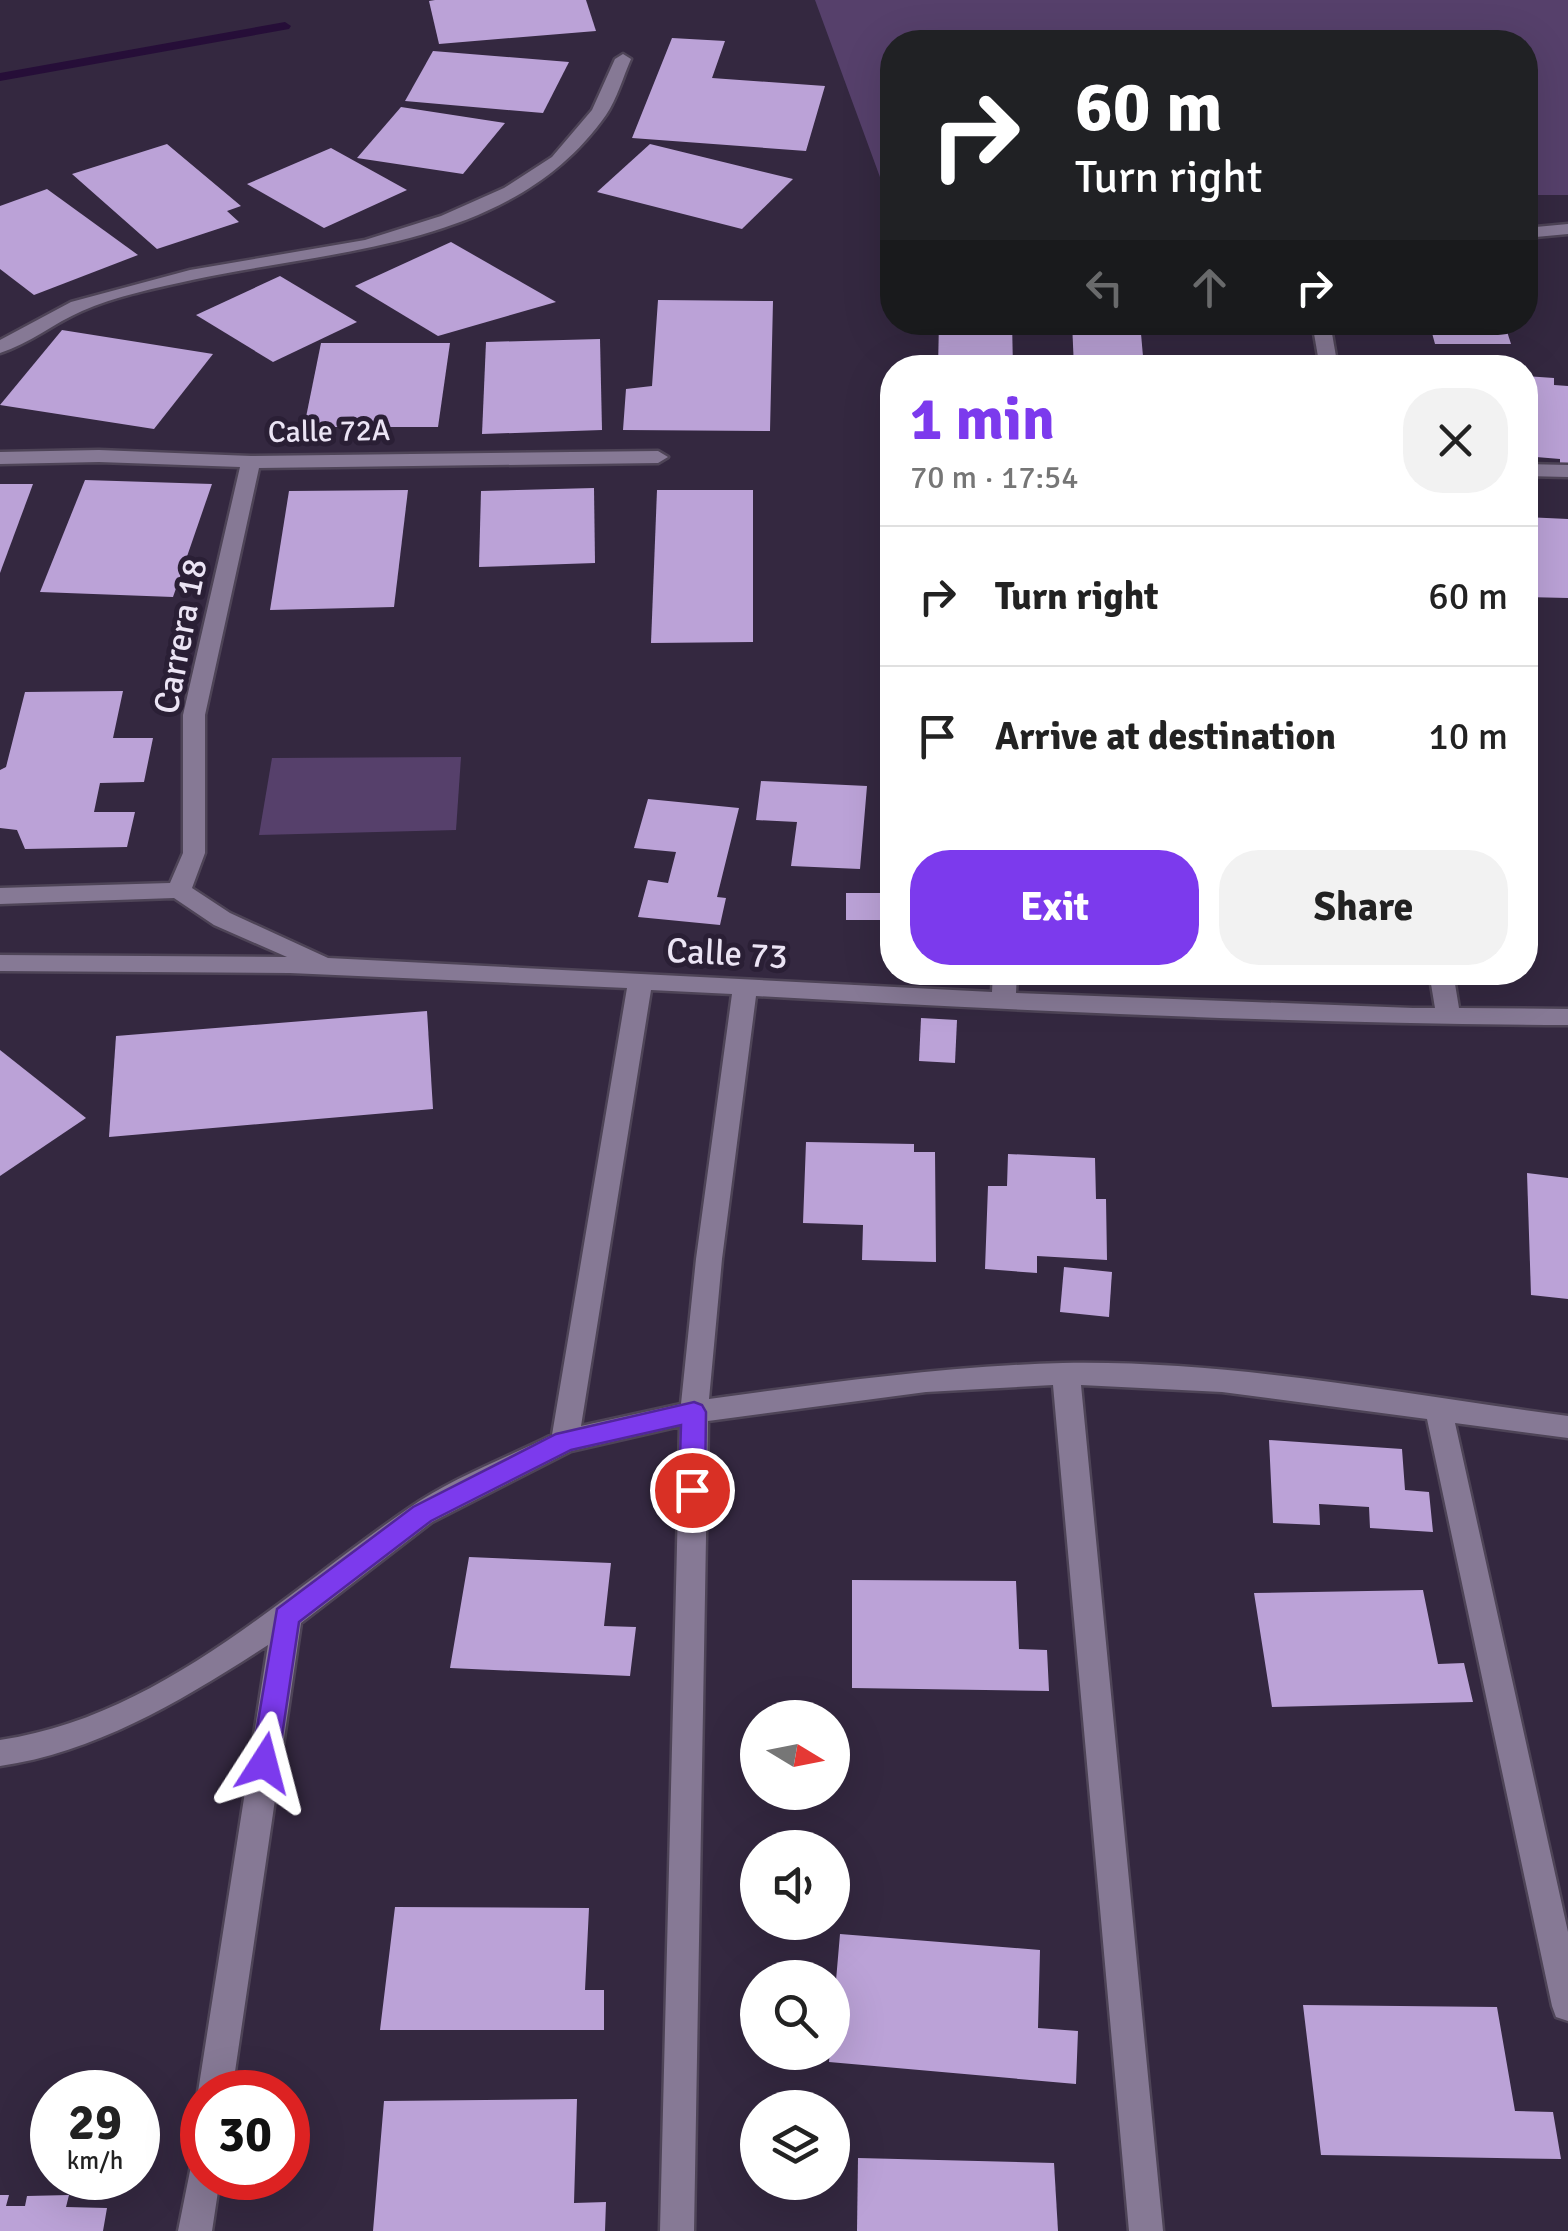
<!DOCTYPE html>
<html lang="en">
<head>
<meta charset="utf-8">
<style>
	body { margin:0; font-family:Signika,sans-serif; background:#f2f2f2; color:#222; height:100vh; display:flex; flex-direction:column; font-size:38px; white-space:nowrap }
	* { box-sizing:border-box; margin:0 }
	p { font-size:32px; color:#767676 }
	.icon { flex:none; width:55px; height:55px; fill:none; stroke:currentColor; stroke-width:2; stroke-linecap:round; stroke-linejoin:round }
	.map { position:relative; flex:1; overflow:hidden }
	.panel { position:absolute; left:880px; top:355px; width:658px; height:630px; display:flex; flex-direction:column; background:#fff; border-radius:40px; box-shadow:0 10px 40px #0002 }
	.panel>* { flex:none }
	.top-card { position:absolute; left:880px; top:30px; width:658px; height:305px; border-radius:40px; box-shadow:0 10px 40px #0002; background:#202124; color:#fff; overflow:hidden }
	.needle { width:65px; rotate:100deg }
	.fabs { position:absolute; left:740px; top:1700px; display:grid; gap:20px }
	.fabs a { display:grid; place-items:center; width:110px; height:110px; border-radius:50%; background:#fff; box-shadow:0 10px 40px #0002; font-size:50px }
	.speed { position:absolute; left:30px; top:2070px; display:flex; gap:20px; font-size:50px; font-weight:700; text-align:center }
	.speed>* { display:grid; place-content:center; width:130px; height:130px; border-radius:50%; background:#fff; box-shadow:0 10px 40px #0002; line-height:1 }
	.speed small { font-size:25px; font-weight:400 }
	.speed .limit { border:15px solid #d22; background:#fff; color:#111 }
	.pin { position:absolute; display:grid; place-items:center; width:85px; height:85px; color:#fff; margin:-42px; border:5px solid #fff; border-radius:50%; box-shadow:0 2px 10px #0007 }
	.me { position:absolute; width:110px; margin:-55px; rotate:9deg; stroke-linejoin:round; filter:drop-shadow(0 0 8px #0008) }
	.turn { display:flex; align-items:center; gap:35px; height:210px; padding:0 30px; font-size:45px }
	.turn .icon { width:130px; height:130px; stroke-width:2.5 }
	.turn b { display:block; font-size:70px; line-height:85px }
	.lanes { display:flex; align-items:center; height:95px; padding:0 30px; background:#0003; justify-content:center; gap:50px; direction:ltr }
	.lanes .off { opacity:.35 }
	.round { display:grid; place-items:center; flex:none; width:105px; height:105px; border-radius:40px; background:#f2f2f2 }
	.overview { display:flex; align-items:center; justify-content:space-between; height:170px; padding:0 30px }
	h1 { font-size:60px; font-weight:700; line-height:75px; color:#7c3aed }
	.button { display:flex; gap:20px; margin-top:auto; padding:20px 30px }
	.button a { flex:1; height:115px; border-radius:40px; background:#7c3aed; color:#fff; font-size:40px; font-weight:700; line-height:115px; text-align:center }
	.button a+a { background:#f2f2f2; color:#222 }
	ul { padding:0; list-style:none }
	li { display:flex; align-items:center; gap:30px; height:140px; padding:0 30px; border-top:2px solid #e0e0e0 }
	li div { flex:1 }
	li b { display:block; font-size:38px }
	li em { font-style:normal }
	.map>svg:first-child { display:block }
</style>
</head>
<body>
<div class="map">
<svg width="1568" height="2231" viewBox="0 0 1568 2231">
	<rect width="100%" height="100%" fill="#342840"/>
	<g fill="#56406b">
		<path d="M815,0h753v195h-43v-153h-633v146h-8z"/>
		<path d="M461,757l-5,73 -197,5 13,-77z"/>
	</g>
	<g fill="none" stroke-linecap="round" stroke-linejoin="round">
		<path fill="#260e38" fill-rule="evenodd" d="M285,22l6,4 -2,3 -289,52v-8z"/>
	</g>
	<g fill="#bba2d7">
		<path d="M435,0h151l10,31 -157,13 -10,-43z"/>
		<path d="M672,38l53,3 -13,37 113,8 -19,65 -174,-13z"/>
		<path d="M433,51l136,11 -26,51 -138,-12z"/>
		<path d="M401,107l104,16 -42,51 -106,-16z"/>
		<path d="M167,144l74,62 -14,5 12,11 -82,27 -85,-75z"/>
		<path d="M650,144l143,35 -51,50 -145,-37z"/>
		<path d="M331,148l76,42 -83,38 -77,-44z"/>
		<path d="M47,189l91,66 -104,40 -34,-26v-63z"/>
		<path d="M451,242l105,60 -118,34 -83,-50z"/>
		<path d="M280,276l77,46 -84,40 -77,-47z"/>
		<path d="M658,300l115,1 -3,130 -147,-1 3,-41 26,-3z"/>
		<path d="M939,322h73l1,46h-75z"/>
		<path d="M1072,322h68l4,46h-70z"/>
		<path d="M1429,322h75l7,22h-76z"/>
		<path d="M62,330l151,24 -59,75 -154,-24z"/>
		<path d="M600,339l2,91 -120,4 4,-92z"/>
		<path d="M321,343h129l-12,84h-134z"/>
		<path d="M1525,376l29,2v7l14,1v81h-8v-8l-24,-2 2,-21 -13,-6z"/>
		<path d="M85,480l127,4 -39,113 -133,-5z"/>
		<path d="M0,484h33l-33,89z"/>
		<path d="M594,488l1,75 -116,4 2,-76z"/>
		<path d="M408,490l-14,117 -124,3 19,-119z"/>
		<path d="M657,490h96v152l-102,1z"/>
		<path d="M1525,517l43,2v79l-43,-1z"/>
		<path d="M123,691l-10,47h40l-9,44 -44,1 -6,29h41l-8,35 -102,2 -8,-19 -17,-2v-58l6,-3 19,-75z"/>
		<path d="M761,781l106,5 -7,83 -69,-3 6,-44 -41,-2z"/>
		<path d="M648,799l91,9 -22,89 9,1 -6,27 -82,-8 10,-37 20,3 8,-31 -42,-4z"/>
		<rect x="846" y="893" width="46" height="27"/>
		<path d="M427,1011l6,98 -324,28 7,-101z"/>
		<path d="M921,1018l36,2 -2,43 -36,-2z"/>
		<path d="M0,1050l86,68 -86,58z"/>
		<path d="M806,1142l108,2v8h21l1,110 -74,-2 1,-35 -60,-2z"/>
		<path d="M1008,1154l87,4 1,41h10l1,61 -70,-4v17l-52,-4 3,-83h19z"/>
		<path d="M1527,1173l41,5v121l-37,-4z"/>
		<path d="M1064,1267l48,5 -3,45 -49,-5z"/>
		<path d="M1269,1440l133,9 3,41 24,2 4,40 -63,-4 -1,-21 -50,-3 1,21 -47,-2z"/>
		<path d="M469,1557l142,6 -7,63 32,1 -6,49 -180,-8z"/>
		<path d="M852,1580l164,1 3,68 28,1 2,41 -197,-3z"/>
		<path d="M1423,1590l15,74 26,-1 9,39 -201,5 -18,-114z"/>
		<path d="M395,1907l194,1 -4,82h19v40h-224z"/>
		<path d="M840,1934l200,16 -2,78 40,3 -2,53 -247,-22z"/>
		<path d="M1303,2005l194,2 18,104 38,1 8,47 -240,-4z"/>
		<path d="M577,2099l-3,104 32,-1 -1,29h-232l11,-130z"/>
		<path d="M858,2158l196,5 4,68h-201z"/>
		<path d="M0,2195h9l-3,11h19l2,-10 42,-1 -3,12 41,1 -4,23h-103z"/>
	</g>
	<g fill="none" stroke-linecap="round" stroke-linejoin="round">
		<g stroke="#4e4457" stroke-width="5">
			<g id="street">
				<path d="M623,54l8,5c-8,18 -14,40 -25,56 -93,133 -271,134 -414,165 -35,8 -77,16 -110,31 -28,12 -53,33 -82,42v-13l71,-38 119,-32 175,-30 76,-24 63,-28 48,-31 40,-47 23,-51z"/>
				<path d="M1568,224v10l-43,4v-10z"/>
				<path d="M1312,322h18l8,46h-18z"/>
				<path d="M99,450l152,6 407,-5 10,6 -10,6 -399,5 -54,247v138l-13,35 38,25 98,45 664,34 1,-20h24l-1,21 397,15h22l-6,-36h24l6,36 109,1v16c-272,-1 -541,-14 -812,-29l-34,263 -13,140c118,-16 235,-33 354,-36 169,-3 339,31 505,53v22l-113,-15 113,509v89l-12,-4 -4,-11 -125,-587 -205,-27 -141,-7 82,846h-34l-76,-846 -127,7 -218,29 -14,810h-34l20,-805 -109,25 -139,71 -131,101 -69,469h-30v10l-4,-10 70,-447c-82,53 -170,107 -268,121v-26c159,-23 282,-145 409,-232 43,-30 97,-50 143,-73l75,-447 -337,-15 -290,-2v-16l287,2 -73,-32 -40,-27 -174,6v-16l170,-5 13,-30v-138l57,-248 -141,-5 -99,2v-12zM651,990l81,4 -36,265 -15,145 -100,22z"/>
				<path d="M1525,464l43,1v12l-43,-1z"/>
				<path d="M202,2161v17h18l-8,53h-34l13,-65z"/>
			</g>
		</g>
		<use href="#street" fill="#867995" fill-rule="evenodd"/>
	</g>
	<path fill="#7c3aed" stroke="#51269a" stroke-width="2.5" d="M694,1402l8,3 4,7 -1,78 -4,8 -9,3 -9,-3 -4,-8 2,-65 -110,25 -140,71 -132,101 -21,141 -4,9 -10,3 -9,-3 -4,-9 26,-154 136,-102 143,-73z"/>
	<g text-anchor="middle" stroke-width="10" stroke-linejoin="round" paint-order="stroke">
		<g font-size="30" fill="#ebe4f4" stroke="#2a1f35">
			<text transform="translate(329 431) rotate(-1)" y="10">Calle 72A</text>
		</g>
		<g font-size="35" fill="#ebe4f4" stroke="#2a1f35">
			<text transform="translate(180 636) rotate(-79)" y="12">Carrera 18</text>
			<text transform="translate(727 953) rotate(3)" y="12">Calle 73</text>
		</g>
	</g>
</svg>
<div class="fabs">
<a><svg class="needle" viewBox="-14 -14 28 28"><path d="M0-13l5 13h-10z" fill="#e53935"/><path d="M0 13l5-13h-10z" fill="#767676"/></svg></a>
<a><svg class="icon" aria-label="sound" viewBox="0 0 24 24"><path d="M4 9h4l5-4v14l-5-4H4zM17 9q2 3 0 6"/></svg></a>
<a><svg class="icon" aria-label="search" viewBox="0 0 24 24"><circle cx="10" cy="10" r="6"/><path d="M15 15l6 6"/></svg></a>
<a><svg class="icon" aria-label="layers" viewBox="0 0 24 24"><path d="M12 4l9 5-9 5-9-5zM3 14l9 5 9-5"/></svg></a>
</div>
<div class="speed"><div>29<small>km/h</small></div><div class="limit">30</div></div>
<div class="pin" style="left:692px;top:1490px;background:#d93025"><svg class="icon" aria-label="arrive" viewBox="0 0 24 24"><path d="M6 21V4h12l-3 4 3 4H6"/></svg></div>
<svg class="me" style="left:264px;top:1763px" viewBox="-20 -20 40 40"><path d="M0-17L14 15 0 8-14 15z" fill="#7c3aed" stroke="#fff" stroke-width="4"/></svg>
<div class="top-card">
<div class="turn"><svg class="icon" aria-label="right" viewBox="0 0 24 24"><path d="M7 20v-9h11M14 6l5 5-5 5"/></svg><div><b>60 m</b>Turn right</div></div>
<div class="lanes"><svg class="icon off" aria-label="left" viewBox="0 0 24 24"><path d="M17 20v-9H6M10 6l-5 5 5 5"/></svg><svg class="icon off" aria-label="ahead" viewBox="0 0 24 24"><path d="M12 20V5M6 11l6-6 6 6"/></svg><svg class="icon" aria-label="right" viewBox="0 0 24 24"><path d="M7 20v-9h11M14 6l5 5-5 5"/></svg></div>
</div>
<section class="panel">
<div class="overview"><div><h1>1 min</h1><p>70 m · 17:54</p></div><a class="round"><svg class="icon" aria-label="close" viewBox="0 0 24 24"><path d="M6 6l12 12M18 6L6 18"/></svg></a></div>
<ul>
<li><svg class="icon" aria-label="right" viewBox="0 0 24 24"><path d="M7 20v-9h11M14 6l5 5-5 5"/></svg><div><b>Turn right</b></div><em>60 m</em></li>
<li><svg class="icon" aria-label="arrive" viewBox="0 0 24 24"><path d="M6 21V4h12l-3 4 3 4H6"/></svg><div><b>Arrive at destination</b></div><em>10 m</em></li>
</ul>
<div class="button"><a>Exit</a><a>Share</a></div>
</section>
</div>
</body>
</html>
